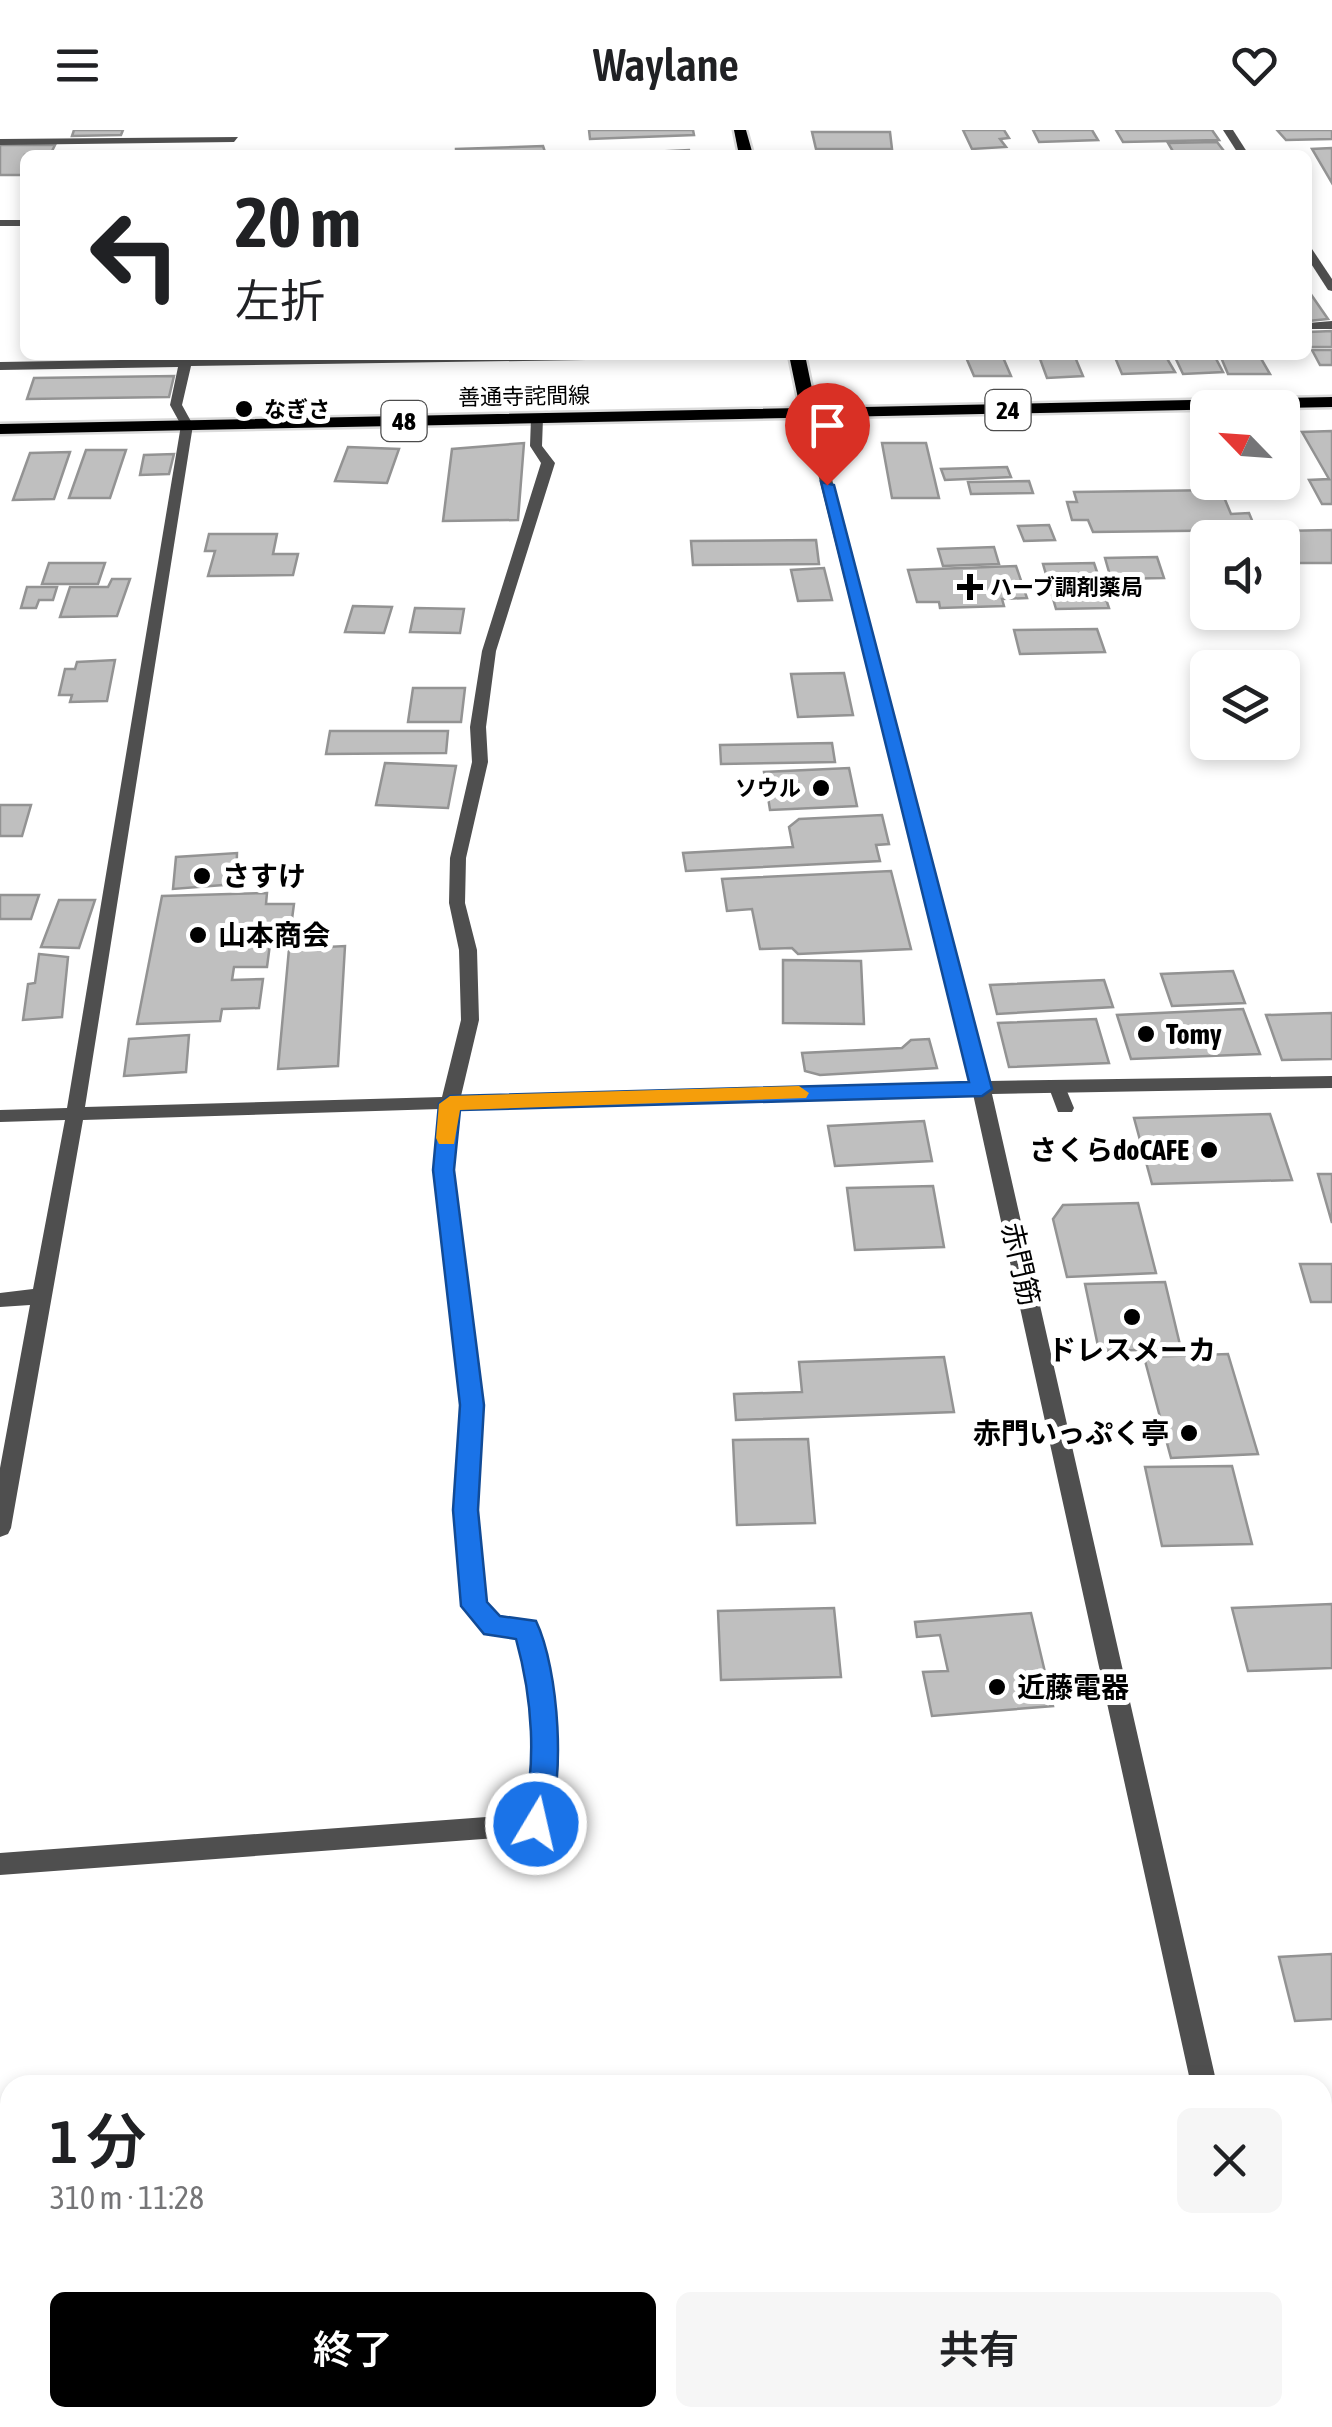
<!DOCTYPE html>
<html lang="ja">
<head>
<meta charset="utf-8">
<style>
	body { margin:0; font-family:"Asap Condensed","Noto Sans JP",sans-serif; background:#f6f6f6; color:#202124; height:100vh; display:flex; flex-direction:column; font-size:38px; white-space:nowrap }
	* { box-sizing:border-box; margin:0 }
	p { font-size:32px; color:#757577 }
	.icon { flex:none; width:55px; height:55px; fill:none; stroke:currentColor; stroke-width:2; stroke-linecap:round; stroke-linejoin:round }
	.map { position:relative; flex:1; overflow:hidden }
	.drawer { position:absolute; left:0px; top:1945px; width:1332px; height:352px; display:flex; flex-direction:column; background:#fff; border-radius:30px 30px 0 0; box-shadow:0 5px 15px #0003 }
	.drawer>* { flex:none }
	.hud { position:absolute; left:20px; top:20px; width:1292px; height:210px; border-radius:15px; box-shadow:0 5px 15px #0003; background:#fff; color:#202124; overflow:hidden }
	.needle { width:65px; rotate:295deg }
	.fabs { position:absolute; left:1190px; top:260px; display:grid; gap:20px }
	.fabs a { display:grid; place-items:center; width:110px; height:110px; border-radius:15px; background:#fff; box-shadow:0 5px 15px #0003; font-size:50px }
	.pin { position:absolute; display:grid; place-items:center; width:85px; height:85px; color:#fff; margin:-102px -42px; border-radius:50% 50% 50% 0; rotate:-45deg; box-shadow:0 0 10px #0007 }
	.pin .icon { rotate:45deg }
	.me { position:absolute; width:110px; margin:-55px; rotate:9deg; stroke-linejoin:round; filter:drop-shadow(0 0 8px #0008) }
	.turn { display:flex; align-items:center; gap:35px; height:210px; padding:0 50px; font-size:45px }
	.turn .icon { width:130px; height:130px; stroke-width:2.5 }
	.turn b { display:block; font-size:70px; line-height:85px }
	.round { display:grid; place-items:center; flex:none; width:105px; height:105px; border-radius:15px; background:#f6f6f6 }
	.summary { display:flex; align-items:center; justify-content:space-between; height:170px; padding:0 50px }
	h1 { font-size:60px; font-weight:600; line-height:75px }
	.action { display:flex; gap:20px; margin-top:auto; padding:20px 50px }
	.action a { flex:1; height:115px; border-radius:15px; background:#000; color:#fff; font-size:40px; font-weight:600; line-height:115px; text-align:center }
	.action a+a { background:#f6f6f6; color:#202124 }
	header { display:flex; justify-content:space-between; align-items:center; height:130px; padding:0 50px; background:#fff; font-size:45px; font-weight:600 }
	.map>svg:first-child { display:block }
</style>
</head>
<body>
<header><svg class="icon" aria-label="menu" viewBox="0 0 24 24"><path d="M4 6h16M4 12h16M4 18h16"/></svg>Waylane<svg class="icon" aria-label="heart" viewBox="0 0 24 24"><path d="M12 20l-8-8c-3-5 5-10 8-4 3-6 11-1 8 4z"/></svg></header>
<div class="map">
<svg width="1332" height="2297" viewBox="0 0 1332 2297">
	<rect width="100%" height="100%" fill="#fff"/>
	<g fill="#bfbfbf" stroke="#939393" stroke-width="2.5">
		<path d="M74,0h49l-2,5 -49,1z"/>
		<path d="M589,0h104l1,5 -104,4z"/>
		<path d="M963,0h41l5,8 -9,1 6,8 -34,2z"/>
		<path d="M1033,0h59l6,10 -59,2z"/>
		<path d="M1116,0h96l7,10 -96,2z"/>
		<path d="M1277,0h55v9l-46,1z"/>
		<path d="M812,2h78l2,17h-76z"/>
		<path d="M1217,12l10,13h-52l-7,-12z"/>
		<path d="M0,15h55l-5,10h-25v20h-25z"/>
		<path d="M543,16l3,9h-90v-6z"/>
		<path d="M1332,18v35l-20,-34z"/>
		<path d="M689,20l2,5 -81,-1z"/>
		<path d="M1310,163l18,26 -20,2z"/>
		<path d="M1332,201v16h-23l-1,-15z"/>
		<path d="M1312,220h20v15h-12z"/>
		<path d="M965,225h37l9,21h-37z"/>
		<path d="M1114,225h51l10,17 -53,2z"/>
		<path d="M1174,225h40l9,17 -40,2z"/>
		<path d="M1220,225h39l11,19h-42z"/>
		<path d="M1075,227l8,19 -36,2 -7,-19z"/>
		<path d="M174,246l-5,21 -142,2 7,-21z"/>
		<path d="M1332,301v73h-10l-13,-24 20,-1 -27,-47z"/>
		<path d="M524,313l-6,77 -75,1 9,-72z"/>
		<path d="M882,313h44l13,55h-47z"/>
		<path d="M348,317l51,2 -12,34 -52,-2z"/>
		<path d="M86,320h40l-16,48h-41z"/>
		<path d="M70,322l-16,47 -41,1 17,-47z"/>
		<path d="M174,324l-5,20 -29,1 4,-20z"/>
		<path d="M1007,337l4,10 -66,3 -4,-11z"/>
		<path d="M1029,351l4,12 -62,1 -3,-12z"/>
		<path d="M1221,360l10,24 18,-1 7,17 -163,2 -5,-12h-16l-5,-18h10l-3,-10z"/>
		<path d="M1049,395l6,15 -31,1 -6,-15z"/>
		<path d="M1332,400v33h-36l-14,-32z"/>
		<path d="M209,404h68l-4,20h25l-5,21 -85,1 7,-25h-10z"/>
		<path d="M816,410l3,24 -126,1 -2,-24z"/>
		<path d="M994,417l5,17 -56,2 -5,-17z"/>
		<path d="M1157,427l7,21 -53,1 -6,-21z"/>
		<path d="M49,433h56l-7,21h-56z"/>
		<path d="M1094,433l15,45 -53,1 -13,-45z"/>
		<path d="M1016,436l11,32 -25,1 2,7 -64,2 -1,-6h-22l-9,-32z"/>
		<path d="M824,438l8,32 -34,1 -7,-31z"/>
		<path d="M112,449h18l-13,37 -57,1 10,-30h38z"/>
		<path d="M27,457h30l-4,13h-14l-3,8h-15z"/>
		<path d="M353,476l39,1 -8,26 -39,-1z"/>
		<path d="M415,478l49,1 -4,24 -50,-1z"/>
		<path d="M1097,499l8,23 -85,2 -6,-24z"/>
		<path d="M115,530l-8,41 -37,1 2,-7h-13l6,-26h10l2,-7z"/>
		<path d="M844,543l9,42 -55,2 -7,-43z"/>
		<path d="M413,558h52l-4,34h-53z"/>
		<path d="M330,601h118l-2,22 -120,1z"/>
		<path d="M832,613l3,19 -114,2 -1,-19z"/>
		<path d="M385,633l71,3 -8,42 -72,-3z"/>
		<path d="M849,638l8,38 -87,4 -6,-38z"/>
		<path d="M0,675h31l-9,31h-22z"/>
		<path d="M882,685l7,29 -13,1 4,16 -194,10 -3,-18 110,-6 -4,-20 10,-8z"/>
		<path d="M237,723l-1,31 -63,5 3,-32z"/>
		<path d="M891,741l20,78 -113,5 -6,-6 -32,1 -8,-40 -25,2 -5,-32z"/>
		<path d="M267,763l-1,11h28l-4,30h-9l-1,10h-10l-3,23h-33l-2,13 31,-1 -4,29 -37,1 -2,12 -83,3 25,-128z"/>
		<path d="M0,765h39l-8,24h-31z"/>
		<path d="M59,770h36l-16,48 -38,-1z"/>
		<path d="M345,816l-7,120 -60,3 11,-120z"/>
		<path d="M39,824l29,3 -6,60 -39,3 5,-36 7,-1z"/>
		<path d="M783,830l78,1 3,63 -81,-1z"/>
		<path d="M1233,841l12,32 -73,3 -11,-32z"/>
		<path d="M1104,850l9,27 -116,7 -7,-29z"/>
		<path d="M1243,879l17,45 -129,5 -14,-44z"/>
		<path d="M1332,883v46l-50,1 -16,-45z"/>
		<path d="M1096,889l13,44 -100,4 -11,-44z"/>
		<path d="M189,905l-3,37 -62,4 5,-37z"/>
		<path d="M929,909l8,29 -117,7 -15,-4 -3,-18 100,-5 9,-8z"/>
		<path d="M1270,984l22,66 -140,4 -18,-66z"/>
		<path d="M924,991l8,40 -97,5 -7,-40z"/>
		<path d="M1318,1044h14v49z"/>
		<path d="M933,1056l11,61 -89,3 -8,-62z"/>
		<path d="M1138,1073l18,70 -89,4 -14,-58 10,-14z"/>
		<path d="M1300,1134h32v38h-21z"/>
		<path d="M1165,1152l16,67 -82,2 -14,-67z"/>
		<path d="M1228,1224l30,100 -87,4 -27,-101z"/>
		<path d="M944,1227l10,55 -218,8 -2,-26 68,-2 -3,-30z"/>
		<path d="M808,1309l7,84 -78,2 -4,-85z"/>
		<path d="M1232,1336l20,78 -90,2 -17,-79z"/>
		<path d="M1332,1474v64l-84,3 -16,-63z"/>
		<path d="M834,1478l7,69 -120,3 -3,-69z"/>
		<path d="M1031,1483l22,93 -121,10 -9,-44 25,-1 -8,-36 -23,2 -2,-15z"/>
		<path d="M1332,1824v65l-37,2 -16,-64z"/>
		<path d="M10,2159v74l-10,1v-74z"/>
	</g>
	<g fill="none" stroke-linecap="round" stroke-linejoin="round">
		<g stroke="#dbdbdb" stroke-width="5">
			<g id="primary">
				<path d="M734,0h12l7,25h-14z"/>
				<path d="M789,225h16l11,53 516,-11v10l-1332,27v-10l800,-16z"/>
			</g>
		</g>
		<path fill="#4f4f4f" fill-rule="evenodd" d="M1058,952l6,2 10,24 -2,4h-14l-9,-24z"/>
		<g fill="#4f4f4f" fill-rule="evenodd">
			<path d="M238,7l-4,5 -234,3v-6z"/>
			<rect x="0" y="90" width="25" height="6"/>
			<path d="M1332,191v8h-24v-6z"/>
			<path d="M181,225h12l-1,4 462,-4 -6,4 -457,7 -9,39 11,20 -108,682 357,-10 19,-77 -2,-70 -10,-47 1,-45 22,-96 -2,-35 12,-76 59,-188 -11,-17 1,-28 6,-4 6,4 -1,28 13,17 -59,188 -10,76 2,35 -22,96 -1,45 12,47 2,70 -18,76 509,-14 -167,-668 6,-4 6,4 174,667 343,-5v12l-340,6 225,991h-26l-218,-991 -514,15 -5,61 29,235 -6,105 8,92 14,15 36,5 3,7c16,59 33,145 7,203l-9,3 -536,40v-22l526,-39c13,-59 6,-119 -8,-176l-33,-5 -22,-27 -8,-96 6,-105 -27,-235 6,-61 -357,11 -72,408 -3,6 -8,3v-69l30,-163 -30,2v-14l33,-4 32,-169 -65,2v-12l67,-2 114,-683 -11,-20 8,-38 -178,3v-8l180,-3z"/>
			<path d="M1263,2288h30l2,9h-30z"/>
		</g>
		<g fill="#4f4f4f" fill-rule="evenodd">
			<path d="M1223,0h10l16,25h-10z"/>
			<path d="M1308,118l4,1 20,30v12l-4,-1 -20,-31z"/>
		</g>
		<use href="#primary" fill="#000" fill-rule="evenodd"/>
	</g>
	<path fill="#1a73e8" stroke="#114b97" stroke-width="2.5" d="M821,352l13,3 158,604 -10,7 -522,14 -6,60 30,235 -6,105 9,92 13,14 36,5c23,48 31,164 9,212l-9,4 -10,-4 -5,-9c17,-59 11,-127 -5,-185l-32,-5 -23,-28 -8,-96 7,-105 -27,-235 6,-66 11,-8 519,-14z"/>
	<path fill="#f59e0b" d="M799,956l10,7 -3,5 -346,12 -6,34h-15l-3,-6 3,-34 11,-8z"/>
	<g fill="#000" stroke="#fff" stroke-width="4">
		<circle cx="244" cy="279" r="10"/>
		<path d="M965 442h10v10h10v10h-10v10h-10v-10h-10v-10h10z"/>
		<circle cx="821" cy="658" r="10"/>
		<circle cx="202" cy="746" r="10"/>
		<circle cx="198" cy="805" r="10"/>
		<circle cx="1146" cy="904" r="10"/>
		<circle cx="1209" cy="1020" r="10"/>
		<circle cx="1132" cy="1187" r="10"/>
		<circle cx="1189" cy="1303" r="10"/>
		<circle cx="997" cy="1557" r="10"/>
	</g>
	<g text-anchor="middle" stroke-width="10" stroke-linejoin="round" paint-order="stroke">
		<g font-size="22" fill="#000" stroke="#fff">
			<text transform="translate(524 266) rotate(-1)" y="8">善通寺詫間線</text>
		</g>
		<g font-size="22" font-weight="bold" fill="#000" stroke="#fff" text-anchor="start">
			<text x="264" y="287">なぎさ</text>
			<text x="990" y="465">ハーブ調剤薬局</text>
			<text x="801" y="666" text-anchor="end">ソウル</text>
		</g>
		<g fill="#fff" stroke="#4c4c4c" stroke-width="2.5">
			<rect x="985.5" y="260" width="45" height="40" rx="8"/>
			<rect x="381.5" y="271" width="45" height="40" rx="8"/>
		</g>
		<g font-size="25" font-weight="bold" fill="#000">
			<text x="1008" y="289">24</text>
			<text x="404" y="300">48</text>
		</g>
		<g font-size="28" font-weight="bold" fill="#000" stroke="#fff" text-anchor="start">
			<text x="222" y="756">さすけ</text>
			<text x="218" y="815">山本商会</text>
			<text x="1166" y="914">Tomy</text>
			<text x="1189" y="1030" text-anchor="end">さくらdoCAFE</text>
			<text x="1132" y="1230" text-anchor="middle">ドレスメーカ</text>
			<text x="1169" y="1313" text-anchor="end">赤門いっぷく亭</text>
			<text x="1017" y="1567">近藤電器</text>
		</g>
		<g font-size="28" fill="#000" stroke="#fff">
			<text transform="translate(1021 1134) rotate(77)" y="10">赤門筋</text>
		</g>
	</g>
</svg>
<div class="fabs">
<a><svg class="needle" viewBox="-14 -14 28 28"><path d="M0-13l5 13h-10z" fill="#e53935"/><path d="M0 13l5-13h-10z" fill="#757577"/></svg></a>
<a><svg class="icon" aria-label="sound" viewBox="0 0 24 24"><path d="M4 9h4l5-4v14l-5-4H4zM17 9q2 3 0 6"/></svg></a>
<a><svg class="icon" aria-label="layers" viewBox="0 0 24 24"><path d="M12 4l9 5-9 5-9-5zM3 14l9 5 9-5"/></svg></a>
</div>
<div class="pin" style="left:827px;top:355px;background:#d93025"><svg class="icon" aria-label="arrive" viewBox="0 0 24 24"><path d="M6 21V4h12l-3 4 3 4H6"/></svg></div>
<svg class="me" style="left:536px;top:1694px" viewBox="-20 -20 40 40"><circle r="17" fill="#1a73e8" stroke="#fff" stroke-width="3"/><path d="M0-11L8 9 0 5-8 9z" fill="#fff"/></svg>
<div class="hud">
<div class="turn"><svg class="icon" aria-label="left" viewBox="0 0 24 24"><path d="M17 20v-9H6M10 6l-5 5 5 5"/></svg><div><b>20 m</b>左折</div></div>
</div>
<section class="drawer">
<div class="summary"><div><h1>1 分</h1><p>310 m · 11:28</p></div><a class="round"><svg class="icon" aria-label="close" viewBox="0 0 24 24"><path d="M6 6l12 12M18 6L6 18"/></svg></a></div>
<div class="action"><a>終了</a><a>共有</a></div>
</section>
</div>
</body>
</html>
